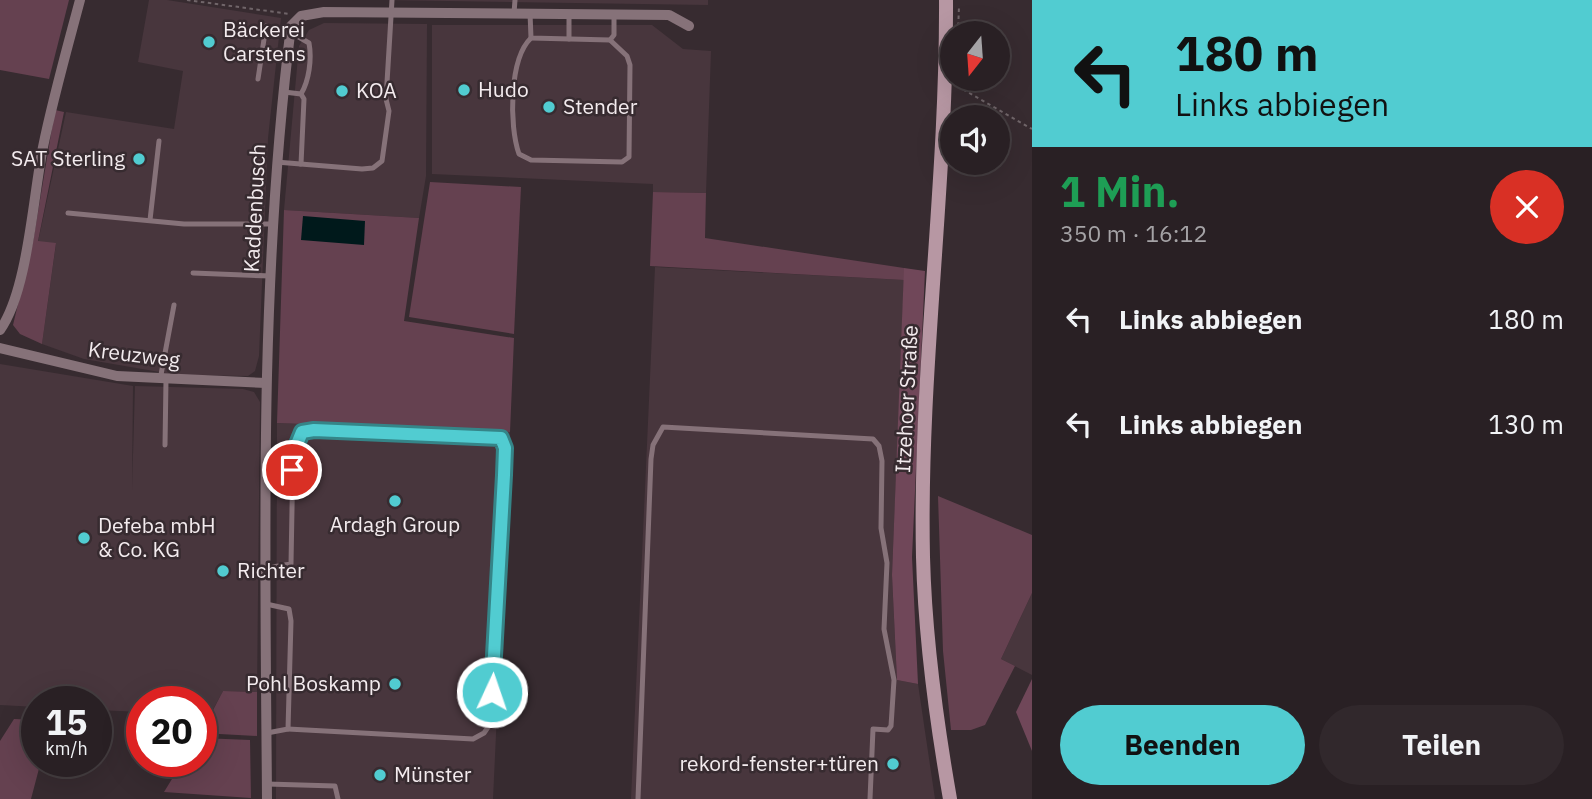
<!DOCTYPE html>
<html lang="de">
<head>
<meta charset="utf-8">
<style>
	body { margin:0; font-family:"IBM Plex Sans",sans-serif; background:#31282c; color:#f1f3f6; height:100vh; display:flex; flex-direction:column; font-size:26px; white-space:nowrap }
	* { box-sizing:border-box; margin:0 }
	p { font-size:23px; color:#a5a3a6 }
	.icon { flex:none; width:38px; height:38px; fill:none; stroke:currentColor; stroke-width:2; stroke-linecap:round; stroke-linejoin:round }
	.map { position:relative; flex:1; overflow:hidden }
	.sheet { display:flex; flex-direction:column; background:#292024; width:560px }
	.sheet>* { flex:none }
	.hud { background:#51ccd1; color:#111; overflow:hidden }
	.needle { width:46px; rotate:197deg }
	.buttons { position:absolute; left:940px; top:21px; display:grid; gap:14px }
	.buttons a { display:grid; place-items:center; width:70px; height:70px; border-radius:50%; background:#292024; box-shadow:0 7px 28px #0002,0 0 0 2px #453e41; font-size:35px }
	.speed { position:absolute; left:21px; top:686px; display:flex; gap:14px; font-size:35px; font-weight:700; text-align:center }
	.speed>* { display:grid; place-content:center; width:91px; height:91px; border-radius:50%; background:#292024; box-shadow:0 7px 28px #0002,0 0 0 2px #453e41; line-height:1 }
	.speed small { font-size:18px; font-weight:400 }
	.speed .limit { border:10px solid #d22; background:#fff; color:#111 }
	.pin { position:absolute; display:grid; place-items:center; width:60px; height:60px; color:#fff; margin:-30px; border:4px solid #fff; border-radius:50%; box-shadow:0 2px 7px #0007 }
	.me { position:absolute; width:77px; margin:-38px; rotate:3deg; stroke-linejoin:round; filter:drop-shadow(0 0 5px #0008) }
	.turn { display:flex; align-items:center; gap:24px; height:147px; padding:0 28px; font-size:32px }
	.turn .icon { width:91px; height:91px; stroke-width:2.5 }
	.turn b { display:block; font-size:49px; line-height:60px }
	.round { display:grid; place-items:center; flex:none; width:74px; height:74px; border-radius:37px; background:#31282c }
	.head { display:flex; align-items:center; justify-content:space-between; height:119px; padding:0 28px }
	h1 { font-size:42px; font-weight:800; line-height:52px; color:#1e9e55 }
	.button { display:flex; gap:14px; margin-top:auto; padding:14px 28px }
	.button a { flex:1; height:80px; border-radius:42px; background:#51ccd1; color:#111; font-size:28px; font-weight:800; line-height:80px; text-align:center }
	.button a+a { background:#31282c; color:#f1f3f6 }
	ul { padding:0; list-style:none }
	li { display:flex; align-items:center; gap:21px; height:105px; padding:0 28px }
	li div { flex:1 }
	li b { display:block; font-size:26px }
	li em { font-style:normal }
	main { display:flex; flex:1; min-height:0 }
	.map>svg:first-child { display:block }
</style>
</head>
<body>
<main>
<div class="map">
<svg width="1032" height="799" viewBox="0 0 1032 799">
	<rect width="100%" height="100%" fill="#372b30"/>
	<g fill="#48363d">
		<path d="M149,0h18l114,18 -13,120 -9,218 -4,15 -7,5 -71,-1 -93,-16 -42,-15 14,-100 -18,-2 28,-130 108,17 9,-58 -45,-9z"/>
		<path d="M382,0h326v5z"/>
		<path d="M324,23l103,1 -1,152 -7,42 -135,-8 15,-164 10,-16z"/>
		<path d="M432,25h220l31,24 28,2 -5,142 -53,-1v-8l-221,-10z"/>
		<path d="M655,267l249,13 -12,295 5,105 21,4 17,115h-304z"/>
		<path d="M0,364l133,22 -1,104 3,-104 108,3 11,3 6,10 -3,290 -34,-1 -13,24h-9v-13h-59v10l-46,-2v-8h-59v5l-37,-2z"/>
		<path d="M277,423l233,9 -17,367h-217z"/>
		<path d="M1032,593v82l-31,-16z"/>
	</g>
	<g fill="#654150">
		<path d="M0,0h69l-20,79 -49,-9z"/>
		<path d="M55,110l9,2 -26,129 18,2 -14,101 -22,-10 -7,-9 20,-83z"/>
		<path d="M430,182l91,5 -7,147 -105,-17z"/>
		<path d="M653,192l53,1 -1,45 199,30v12l-254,-14z"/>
		<path d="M284,210l135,8 -15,103 110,17 -4,94 -233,-9z"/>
		<path d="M938,496l94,39v58l-31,66 14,7 -30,59 -14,5h-20l-8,-79z"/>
		<path d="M223,691l34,1v44l-56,-3z"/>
		<path d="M14,719l23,1v41h4l-10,38h-31v-58z"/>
		<path d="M201,738l49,2 1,58 -87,-6 19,-31h18z"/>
	</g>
	<g fill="#704759">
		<path d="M904,268l21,3 -13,286 6,127 -21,-4 -5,-105z"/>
		<path d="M1032,679v72l-16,-39z"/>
	</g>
	<path fill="#00191b" d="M303,216l62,5 -1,24 -63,-5z"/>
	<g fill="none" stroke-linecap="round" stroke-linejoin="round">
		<g stroke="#706569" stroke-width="2" stroke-dasharray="3.5 3.5" stroke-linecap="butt">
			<path d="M187,0l103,14"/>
			<path d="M958,33l1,-27"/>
			<path d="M957,86l75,43"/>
		</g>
		<g stroke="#867279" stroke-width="5">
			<path d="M514,13l1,-13"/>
			<path d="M530,13l1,25 79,2 4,-5v-20"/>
			<path d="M569,14v25"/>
			<path d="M290,32l19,11c3,16 0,38 -8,51"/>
			<path d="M531,38c-22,21 -22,88 -12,116l12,6 91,2 7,-5 1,-92 -3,-9 -17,-16"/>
			<path d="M258,79l8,-53"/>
			<path d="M284,92l17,2 3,5 -3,65"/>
			<path d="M276,162l86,7 11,-1 9,-7 7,-50 -3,-12 6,-99"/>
			<path d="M68,213l116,11h88"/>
			<path d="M150,220l9,-79"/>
			<path d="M193,273l77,3"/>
			<path d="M160,380l14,-75"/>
			<path d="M165,445l1,-65"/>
			<path d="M266,453l27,1"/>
			<path d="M266,568l25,-4 2,-110 9,-22 199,6 4,10 -1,27 -13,248 -7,10 -11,6 -185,-10"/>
			<path d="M266,604l23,5 2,12 -3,108 -21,4"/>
			<path d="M267,784l68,2 3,13"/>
			<path d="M638,799l13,-340 2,-14 10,-18 210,12 6,7 3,15 -1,67 6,35 -3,66 10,51 -3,46 -3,4 -15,-1 -3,70"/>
		</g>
		<g stroke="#867279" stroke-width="10">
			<path d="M0,330c28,-39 33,-134 43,-183 10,-49 24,-98 37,-147"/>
			<path d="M0,348l117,28 149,7"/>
			<path d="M267,799c-2,-258 -8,-517 24,-773l10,-10 23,-4 345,3 20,11"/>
		</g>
		<path stroke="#b797a3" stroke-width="14" d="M946,0c1,186 -27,371 -23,557 2,81 13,162 27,242"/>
	</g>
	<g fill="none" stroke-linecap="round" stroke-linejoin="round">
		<g stroke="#358588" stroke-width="18">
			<path id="route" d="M292,470l1,-16 9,-22 12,-2 187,8 4,10 -1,27 -12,217"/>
		</g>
		<use href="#route" stroke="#51ccd1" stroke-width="12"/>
	</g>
	<g fill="#51ccd1" stroke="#372b30" stroke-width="2.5">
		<circle cx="209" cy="42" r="7"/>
		<circle cx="464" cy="90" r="7"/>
		<circle cx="342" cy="91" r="7"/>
		<circle cx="549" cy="107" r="7"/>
		<circle cx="139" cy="159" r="7"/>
		<circle cx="395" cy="501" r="7"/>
		<circle cx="84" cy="538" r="7"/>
		<circle cx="223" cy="571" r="7"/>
		<circle cx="395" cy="684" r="7"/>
		<circle cx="893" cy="764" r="7"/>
		<circle cx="380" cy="775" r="7"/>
	</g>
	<g text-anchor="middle" stroke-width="5" stroke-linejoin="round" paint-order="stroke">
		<g font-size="21" fill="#f3ebee" stroke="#372b30" text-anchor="start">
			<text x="223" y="37">Bäckerei<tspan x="223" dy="24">Carstens</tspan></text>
			<text x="478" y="97">Hudo</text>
			<text x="356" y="98">KOA</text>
			<text x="563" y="114">Stender</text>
			<text x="125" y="166" text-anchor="end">SAT Sterling</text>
			<text x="395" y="532" text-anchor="middle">Ardagh Group</text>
			<text x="98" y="533">Defeba mbH<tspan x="98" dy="24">&amp; Co. KG</tspan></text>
			<text x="237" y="578">Richter</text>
			<text x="381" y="691" text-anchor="end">Pohl Boskamp</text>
			<text x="879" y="771" text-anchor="end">rekord-fenster+türen</text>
			<text x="394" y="782">Münster</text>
		</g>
		<g font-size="21" fill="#f3ebee" stroke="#372b30">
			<text transform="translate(255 208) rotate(-87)" y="7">Kaddenbusch</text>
			<text transform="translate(134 355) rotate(7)" y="7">Kreuzweg</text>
			<text transform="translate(907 399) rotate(-87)" y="7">Itzehoer Straße</text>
		</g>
	</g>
</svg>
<div class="buttons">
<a><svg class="needle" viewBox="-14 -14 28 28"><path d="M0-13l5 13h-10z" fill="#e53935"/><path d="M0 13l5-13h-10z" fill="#a5a3a6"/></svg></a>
<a><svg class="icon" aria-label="sound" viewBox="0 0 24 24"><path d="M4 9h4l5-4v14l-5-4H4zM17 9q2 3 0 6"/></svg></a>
</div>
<div class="speed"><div>15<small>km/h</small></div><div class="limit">20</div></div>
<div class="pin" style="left:292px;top:470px;background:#d93025"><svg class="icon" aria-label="arrive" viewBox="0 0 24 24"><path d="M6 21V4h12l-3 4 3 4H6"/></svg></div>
<svg class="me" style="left:492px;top:692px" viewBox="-20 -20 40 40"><circle r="17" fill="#51ccd1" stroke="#fff" stroke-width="3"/><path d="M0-11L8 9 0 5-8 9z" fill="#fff"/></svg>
</div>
<section class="sheet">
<div class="hud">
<div class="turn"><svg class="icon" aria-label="left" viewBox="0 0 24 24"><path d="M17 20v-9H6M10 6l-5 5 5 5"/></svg><div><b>180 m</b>Links abbiegen</div></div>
</div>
<div class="head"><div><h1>1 Min.</h1><p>350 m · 16:12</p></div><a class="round" style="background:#d93025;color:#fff"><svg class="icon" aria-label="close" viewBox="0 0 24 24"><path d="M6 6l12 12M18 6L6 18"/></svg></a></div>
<ul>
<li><svg class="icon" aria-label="left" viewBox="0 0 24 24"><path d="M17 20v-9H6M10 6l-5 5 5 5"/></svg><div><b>Links abbiegen</b></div><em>180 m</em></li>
<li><svg class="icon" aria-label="left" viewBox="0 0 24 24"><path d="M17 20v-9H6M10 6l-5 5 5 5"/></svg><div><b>Links abbiegen</b></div><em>130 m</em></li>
</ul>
<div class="button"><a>Beenden</a><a>Teilen</a></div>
</section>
</main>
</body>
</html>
